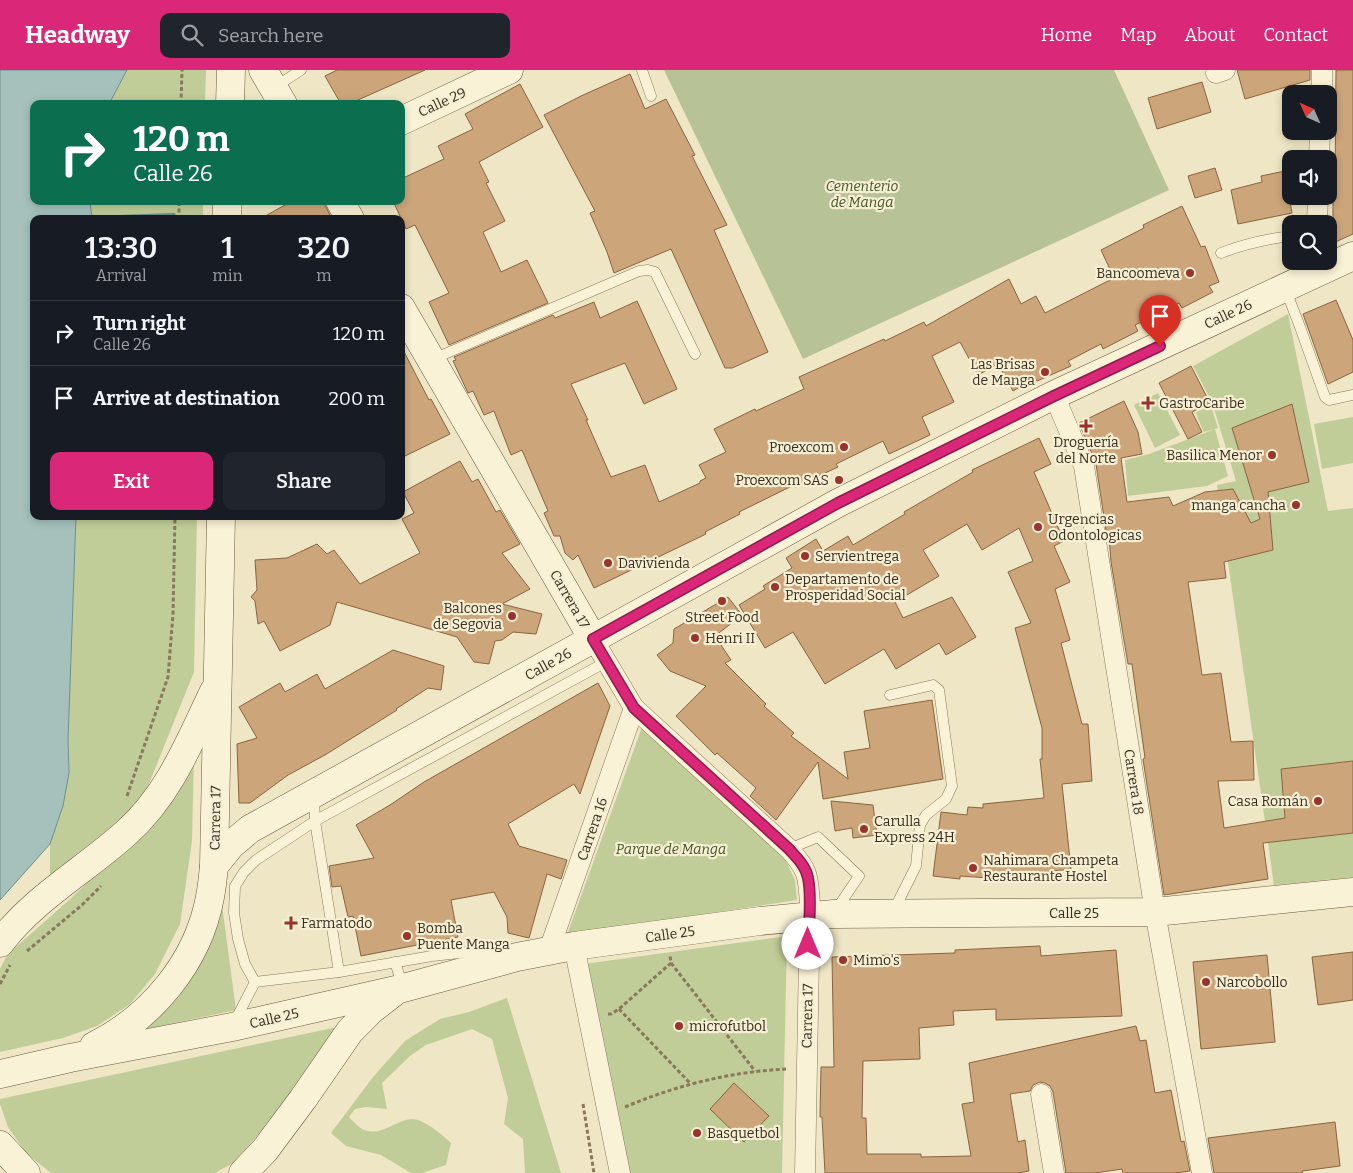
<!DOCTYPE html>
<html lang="en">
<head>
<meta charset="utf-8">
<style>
	body { margin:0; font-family:Bitter,serif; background:#20242c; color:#f1f3f6; height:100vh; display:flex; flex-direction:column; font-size:19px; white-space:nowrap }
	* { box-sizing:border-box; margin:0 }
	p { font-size:16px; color:#9ea1a6 }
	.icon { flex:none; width:28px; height:28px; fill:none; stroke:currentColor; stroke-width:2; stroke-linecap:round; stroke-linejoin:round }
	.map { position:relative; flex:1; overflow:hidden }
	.sheet { position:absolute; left:30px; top:145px; width:375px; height:305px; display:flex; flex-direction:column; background:#171b24; border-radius:10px; box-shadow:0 2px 8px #0003 }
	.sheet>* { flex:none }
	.top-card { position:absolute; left:30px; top:30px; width:375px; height:105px; border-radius:10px; box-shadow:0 2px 8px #0003; background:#0b6e4f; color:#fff; overflow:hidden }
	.needle { width:32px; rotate:315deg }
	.tools { position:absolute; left:1282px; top:15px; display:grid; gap:10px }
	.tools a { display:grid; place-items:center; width:55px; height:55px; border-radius:10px; background:#171b24; box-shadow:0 2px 8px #0003; font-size:25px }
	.pin { position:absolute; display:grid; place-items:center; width:42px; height:42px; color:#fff; margin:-51px -21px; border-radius:50% 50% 50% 0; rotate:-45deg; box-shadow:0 0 5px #0007 }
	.pin .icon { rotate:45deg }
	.me { position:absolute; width:55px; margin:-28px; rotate:0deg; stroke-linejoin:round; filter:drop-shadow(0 0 4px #0008) }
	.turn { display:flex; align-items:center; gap:18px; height:105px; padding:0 20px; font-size:22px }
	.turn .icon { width:65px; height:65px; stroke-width:2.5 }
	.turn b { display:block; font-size:35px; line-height:42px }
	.eta { display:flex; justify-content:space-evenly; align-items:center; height:85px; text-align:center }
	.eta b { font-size:30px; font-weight:600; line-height:35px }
	.primary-button { display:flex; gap:10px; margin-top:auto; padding:10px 20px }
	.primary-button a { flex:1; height:58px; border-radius:10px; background:#db2777; color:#fff; font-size:20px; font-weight:600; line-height:58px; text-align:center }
	.primary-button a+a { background:#20242c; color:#f1f3f6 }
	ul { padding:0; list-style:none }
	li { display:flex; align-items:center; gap:15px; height:65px; padding:0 20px; border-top:1px solid #363941 }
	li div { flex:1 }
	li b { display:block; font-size:19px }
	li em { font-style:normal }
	header { display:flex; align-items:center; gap:30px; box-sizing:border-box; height:70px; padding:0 25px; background:#db2777; color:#fff }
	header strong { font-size:24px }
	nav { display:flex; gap:28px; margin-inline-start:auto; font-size:18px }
	.search { width:350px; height:45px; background:#20242c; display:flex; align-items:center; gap:12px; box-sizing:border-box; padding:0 18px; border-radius:10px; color:#9ea1a6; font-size:19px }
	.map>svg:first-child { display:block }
</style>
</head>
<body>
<header>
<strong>Headway</strong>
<div class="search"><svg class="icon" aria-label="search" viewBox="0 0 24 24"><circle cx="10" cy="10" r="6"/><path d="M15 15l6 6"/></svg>Search here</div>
<nav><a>Home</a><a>Map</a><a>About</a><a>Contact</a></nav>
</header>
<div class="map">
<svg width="1353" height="1103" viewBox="0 0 1353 1103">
	<rect width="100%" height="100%" fill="#eee6c4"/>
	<g fill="#c1cd98">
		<path d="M127,0h79l-1,34h-96z"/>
		<path d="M90,131h113v18h-111z"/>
		<path d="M1288,244l40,197 25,-3v369l-79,8 -57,-400 19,-4 -24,-79 -19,-36z"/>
		<path d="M1158,323l22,42 -25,13 -21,-43z"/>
		<path d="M1211,336l7,22 -14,4 -6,-13 -2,-7z"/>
		<path d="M1353,347v46l-31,6 -8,-45z"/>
		<path d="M1215,359l13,47 -21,10 -79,10 -3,-36 24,-6z"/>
		<path d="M76,446h121l-3,156 -54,134 -90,74v-36l13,-38 6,-33 -1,-32z"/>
		<path d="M642,657l143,132 10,21 2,20 -230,35z"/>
		<path d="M194,685l-2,86 -12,83 -25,50 -25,30 -33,22 -34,12 -63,14v-83l7,-14 62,-55 82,-77z"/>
		<path d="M222,835l14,105 -90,19c27,-25 50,-53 64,-87 5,-12 8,-25 12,-37z"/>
		<path d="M787,866l-5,237h-156l-42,-209z"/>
		<path d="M507,928l54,175h-36l-2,-34 -19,-15 4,-26 -16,-59 -20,-10 -46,16 -16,11 -28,27 5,26 -21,-2 -11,2 -6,8c4,4 10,11 15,13 17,7 31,-10 48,-11 12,0 31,16 39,24l-5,22 -24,8h-11l-30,-18 -35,-9 -15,-13 42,-56 32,-36 35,-22 29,-7z"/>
		<path d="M342,956l-42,62 -67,75 -18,10h-164l-25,-20 -18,-26 -8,-23v-5z"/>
	</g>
	<path fill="#b8c297" d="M664,0h450l55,120 -366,169z"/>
	<path fill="#a6c1bc" stroke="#6c908b" d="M0,0h127l-18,34h-75v97h56l2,18h-58v297h42l-8,225 1,32 -6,33 -13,38 -50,56z"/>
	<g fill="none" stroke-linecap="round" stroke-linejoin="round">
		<path stroke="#6c908b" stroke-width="6" d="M92,149l81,-3"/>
	</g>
	<g fill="#cda57a" stroke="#896440">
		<path d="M337,0h88l-76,34h-8l-16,-28z"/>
		<path d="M1237,0h73v10l-65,19z"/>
		<path d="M1336,0h17v164l-20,9v-61h2z"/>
		<path d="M630,4l15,35 21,-10 29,56 -3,1 35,69 -13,5 54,122 -36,16h-7l-54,-119 -57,24 -7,-21 -17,-39 5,-2 -51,-96 37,-19z"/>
		<path d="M1202,12l9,30 -54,17 -9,-31z"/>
		<path d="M520,14l23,43 -64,35 10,20 -3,1 19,38 -22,11 18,40 26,-12 21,43 -99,42 -20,-43 20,-9 -34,-68 -9,4 -13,-28h8v-22l43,-20 -6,-13 35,-17 -8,-15z"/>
		<path d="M1215,98l7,22 -27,8 -7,-22z"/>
		<path d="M1285,101l7,42 -54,11 -7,-34 31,-8 -1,-6z"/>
		<path d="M292,131h31l9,18h-72z"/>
		<path d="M1182,136l19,41 4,-1 14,36 -10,4 4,6 -31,16 -3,-5 -44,22 3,6 -35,18 -2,-5 -33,17 3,5 -34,15 -2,-3 -22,13 -15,-27 -20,11 -18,-33 -28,14 22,46 -32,15 8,18 -41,19 -6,-13 -47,23 2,3 -43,20 -1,-2 -55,27 1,2 -35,18 1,2 -112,54 -16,-33 -5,5 -8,-7 -5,-17h-6l-10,-23 4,-2 -26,-61 -11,5 -17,-44 -10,4 -11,-24 -5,2 -15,-32 3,-1 -2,-3 99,-42 2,3 39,-16 6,16 37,-17 40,88 -33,15 -19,-41 -54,21 17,36h-2l25,57 34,-12 14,37 41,-19v-2l6,-3 -7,-13 27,-13 -12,-23 41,-20 1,2 48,-22 -5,-12 85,-38 1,2 39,-19 2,4 83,-47 12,25 15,-8 9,17 69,-35 -13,-28 43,-22 -1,-3z"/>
		<path d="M1336,230l17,40v32l-25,12 -25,-70z"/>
		<path d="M401,276l28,54 2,-1 19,35 -49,24z"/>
		<path d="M1191,296l19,37 -18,9 10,20 -14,7 -29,-56z"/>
		<path d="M1124,331l14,31 4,22 -21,4 6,44 42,-5 4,9 32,-14 28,-3 18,34 9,-4 -28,-91 60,-24 17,78 -41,10 5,58 -49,12 2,16 -38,4 14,93 19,-2 10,69 22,-1 1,39 -36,1 6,47 61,-10 -4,-49 72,-8v72l-90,10 5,36 -104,16 -21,-136 2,-1 -13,-94h-4l-17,-102 -2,-25h-2l-11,-73 -17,-41z"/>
		<path d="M1039,368l12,26 -17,8 30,69 -10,5 16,36 -15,7 15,51 -9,3 21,81h6l4,57 -30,3 9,85 -82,9 -29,-2v3l-27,-3 8,-64 26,3 1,-8 15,1v-4l61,-6 -4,-39h2v-31l-27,-100 16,-5 -23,-51 25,-11 -14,-33 -37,22 -15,-26 -44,26 16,26 -44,26 8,16 49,-21 24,40 -30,18 -7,-12 -43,26 -12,-20 -59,35 -32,-52 -28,16 -26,-43 26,-16 -2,-3 29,-18 -6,-10 30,-19 7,12 25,-15 5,9 52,-31 -1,-2 69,-40 -1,-2z"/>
		<path d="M460,391l12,21 6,-3 18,33 4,-2 20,34 -18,9 28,36 -28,15 40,10 -6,20 -23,-2 -11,8 -7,1 -6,23 -15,-2 -17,-25 -120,-35 -7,23 -50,26 -16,-30 -6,3 -3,-23 -4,-4 6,-7 -2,-30 32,-2 30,-14 10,10 7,-4 26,34 60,-31 -18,-34 12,-6 -11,-21z"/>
		<path d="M728,527l14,18 -27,21 16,24 -6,3 41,41 -2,2 30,27 -3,3 57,43 -4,-27 26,-4 -6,-37 68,-11 11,79 -120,20 -5,-37 -42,58 -26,-24 6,-8 -39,-35 -2,2 -39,-39 30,-30 -36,-15 -13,-16 16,-12 1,-14z"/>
		<path d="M393,580l51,16 -3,24 -13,-2 -32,21 1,1 -72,45 -37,20 -38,28h-11l-2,-59 20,-6 -18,-31 41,-24 5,9 32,-18 8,15z"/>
		<path d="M598,613l12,23 -30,88 -6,-10 -66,40 11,22 48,14 -6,19 -14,-5 -18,64 -21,-5 -1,-16 -13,-25 -43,8 7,37 -97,19 -8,-40 -5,1 -7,-31 -9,1 -3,-21 45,-8 -18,-33 34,-20 34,-23z"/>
		<path d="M831,731l42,4 4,30 -24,3 -1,-10 -17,3z"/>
		<path d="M1040,876l1,10 75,-6 6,66 -126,4v-11l-43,2 1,14 -35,3 1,31 -57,2 -1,57h4l1,36h54v3l50,-1 -9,-52 12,-2 -5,-39 167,-37 4,15 6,-1 9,53 16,-3 10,52 3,-1 6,30 -15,2h-52l-1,-4 -27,4h-29l-13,-81 -3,-6 -5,-3 -5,-1 -7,3 -3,6 -20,3 8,48 7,-2 4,31 -11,2h-193l-3,-56h-2l1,-50h13l-2,-110 123,-4v-3z"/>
		<path d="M1353,882v48l-35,5 -6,-48z"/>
		<path d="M1267,885l8,87 -74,7 -8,-87z"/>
		<path d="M734,1013l35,33 -25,26 -34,-33z"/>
		<path d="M1335,1052l5,44 -38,5 1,2h-89l-6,-35z"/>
	</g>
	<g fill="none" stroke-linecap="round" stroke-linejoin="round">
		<g stroke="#89785a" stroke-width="11">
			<g id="lane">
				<path d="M642,0l9,26"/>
				<path d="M275,17l26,-17"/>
				<path d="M1221,183c23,-9 45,-14 70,-17"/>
				<path d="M1285,218l15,39 25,70 4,3 24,-5"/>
				<path d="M433,289l206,-88 9,-1 7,2 40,82"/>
				<path d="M890,625l43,-10 6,5 13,96 -6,13 -20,16 -6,10 -4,41 -23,46"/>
				<path d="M314,728l1,23 24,151"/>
				<path d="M789,779l29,-12 41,39 -23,34"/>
				<path d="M503,882l-7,-3 -64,7 -93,16 -84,10 -10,-18 -7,-25 -4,-26 1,-27 9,-14 12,-12 59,-39 291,-159"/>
				<path d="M395,892l8,25"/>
				<path d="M234,953l21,-41"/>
			</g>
		</g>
		<g stroke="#89785a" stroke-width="21">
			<g id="street">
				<path d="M1216,3l9,-3"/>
				<path d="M1322,24v-24"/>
				<path d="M1319,89l1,-28"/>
				<path d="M1317,154l1,-28"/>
				<path d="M1054,325l30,71 71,446 47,261"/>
				<path d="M593,569l41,69 155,141c20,22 19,27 21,55l-5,269"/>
				<path d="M574,876l46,227"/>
				<path d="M549,880l85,-242"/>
				<path d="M1041,1024l13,79"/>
			</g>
		</g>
		<g stroke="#6b593d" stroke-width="29">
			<g id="secondary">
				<path d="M263,0l20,34"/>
				<path d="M230,34l1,-34"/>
				<path d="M401,51l108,-51"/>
				<path d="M340,131l10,18"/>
				<path d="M227,149v-18"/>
				<path d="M401,238l192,331"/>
				<path d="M214,796l17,-21 19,-16 588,-326 216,-108 299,-139"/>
				<path d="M0,873c34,-45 85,-73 126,-110 43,-38 64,-92 88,-142"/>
				<path d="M94,976c58,-29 104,-84 116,-149 2,-10 3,-21 4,-31l7,-350"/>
				<path d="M0,1004l70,-16 162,-31 164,-37 121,-33 57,-11 186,-25 74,-7 321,-2 198,-20"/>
				<path d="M0,1075l26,28"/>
				<path d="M243,1103l22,-23 38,-51 47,-68 21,-21 22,-17"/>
			</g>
		</g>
		<g stroke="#89785a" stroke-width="3" stroke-dasharray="4 2.5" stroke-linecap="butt">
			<path d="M181,34l1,-34"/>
			<path d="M179,149v-18"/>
			<path d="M127,726l41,-119 5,-63 2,-98"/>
			<path d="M27,881l55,-46 19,-19"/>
			<path d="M671,893l84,108"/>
			<path d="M0,914l10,-19"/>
			<path d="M619,939l71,74"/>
			<path d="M608,944h3l8,-5 52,-46 -1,-7"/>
			<path d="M583,1034l11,69"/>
			<path d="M625,1037c52,-22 105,-35 161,-38"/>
		</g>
		<use href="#lane" stroke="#f9f2d7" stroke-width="10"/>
		<use href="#street" stroke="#f9f2d7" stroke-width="20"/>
		<use href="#secondary" stroke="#f9f2d7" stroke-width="28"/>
	</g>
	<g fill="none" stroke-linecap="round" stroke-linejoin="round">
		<g stroke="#8e194d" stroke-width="12">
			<path id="route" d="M808,874c1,-19 4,-47 0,-66 -2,-12 -12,-21 -19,-29l-155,-141 -41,-69 245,-136 216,-107 106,-50"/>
		</g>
		<use href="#route" stroke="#db2777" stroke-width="9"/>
	</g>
	<g fill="#99342a" stroke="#f6efd4" stroke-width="2">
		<circle cx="1190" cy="203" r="5"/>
		<circle cx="1045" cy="302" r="5"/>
		<path d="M1145.5 325.5h5v5h5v5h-5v5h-5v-5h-5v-5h5z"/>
		<path d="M1083.5 348.5h5v5h5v5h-5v5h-5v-5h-5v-5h5z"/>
		<circle cx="844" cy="377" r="5"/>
		<circle cx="1272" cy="385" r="5"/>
		<circle cx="839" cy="410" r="5"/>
		<circle cx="1296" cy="435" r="5"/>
		<circle cx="1038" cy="457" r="5"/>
		<circle cx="805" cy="486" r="5"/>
		<circle cx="608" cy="493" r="5"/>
		<circle cx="775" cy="517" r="5"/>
		<circle cx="722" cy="531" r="5"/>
		<circle cx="512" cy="546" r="5"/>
		<circle cx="695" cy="568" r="5"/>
		<circle cx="1318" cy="731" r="5"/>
		<circle cx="864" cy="759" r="5"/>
		<circle cx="973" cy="798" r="5"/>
		<path d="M288.5 845.5h5v5h5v5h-5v5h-5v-5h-5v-5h5z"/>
		<circle cx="407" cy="866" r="5"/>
		<circle cx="843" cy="890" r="5"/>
		<circle cx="1206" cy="912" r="5"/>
		<circle cx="679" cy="956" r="5"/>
		<circle cx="697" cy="1063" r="5"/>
	</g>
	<g text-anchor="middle" stroke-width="4.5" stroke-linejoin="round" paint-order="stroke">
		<g font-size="14" fill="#392e1e" stroke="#f6efd4">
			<text transform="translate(442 32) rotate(-25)" y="5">Calle 29</text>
			<text transform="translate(1228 244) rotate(-25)" y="5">Calle 26</text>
			<text transform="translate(570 529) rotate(60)" y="5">Carrera 17</text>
			<text transform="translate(548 594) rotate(-29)" y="5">Calle 26</text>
			<text transform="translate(1134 712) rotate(81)" y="5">Carrera 18</text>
			<text transform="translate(215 748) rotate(-89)" y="5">Carrera 17</text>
			<text transform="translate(592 759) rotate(-71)" y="5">Carrera 16</text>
			<text x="1074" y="848">Calle 25</text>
			<text transform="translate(670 864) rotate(-8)" y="5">Calle 25</text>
			<text transform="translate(807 946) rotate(-89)" y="5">Carrera 17</text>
			<text transform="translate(274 948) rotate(-13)" y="5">Calle 25</text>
		</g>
		<g font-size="14" font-style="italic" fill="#445625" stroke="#f6efd4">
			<text x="862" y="121">Cementerio<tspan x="862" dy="16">de Manga</tspan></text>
			<text x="671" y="784">Parque de Manga</text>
		</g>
		<g font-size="14" fill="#392e1e" stroke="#f6efd4" text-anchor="start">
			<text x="1180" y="208" text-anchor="end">Bancoomeva</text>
			<text x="1035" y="299" text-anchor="end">Las Brisas<tspan x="1035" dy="16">de Manga</tspan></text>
			<text x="1159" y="338">GastroCaribe</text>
			<text x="1086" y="377" text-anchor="middle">Droguería<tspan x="1086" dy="16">del Norte</tspan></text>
			<text x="834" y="382" text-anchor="end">Proexcom</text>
			<text x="1262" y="390" text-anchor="end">Basilica Menor</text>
			<text x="829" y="415" text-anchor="end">Proexcom SAS</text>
			<text x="1286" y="440" text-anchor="end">manga cancha</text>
			<text x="1048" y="454">Urgencias<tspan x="1048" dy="16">Odontologicas</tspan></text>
			<text x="815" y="491">Servientrega</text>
			<text x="618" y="498">Davivienda</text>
			<text x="785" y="514">Departamento de<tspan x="785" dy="16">Prosperidad Social</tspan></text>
			<text x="502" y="543" text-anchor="end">Balcones<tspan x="502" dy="16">de Segovia</tspan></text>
			<text x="722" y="552" text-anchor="middle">Street Food</text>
			<text x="705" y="573">Henri II</text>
			<text x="1308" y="736" text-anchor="end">Casa Román</text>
			<text x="874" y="756">Carulla<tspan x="874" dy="16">Express 24H</tspan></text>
			<text x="983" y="795">Nahimara Champeta<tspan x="983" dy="16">Restaurante Hostel</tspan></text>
			<text x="301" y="858">Farmatodo</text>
			<text x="417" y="863">Bomba<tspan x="417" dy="16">Puente Manga</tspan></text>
			<text x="853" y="895">Mimo's</text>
			<text x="1216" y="917">Narcobollo</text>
			<text x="689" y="961">microfutbol</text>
			<text x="707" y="1068">Basquetbol</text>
		</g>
	</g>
</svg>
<div class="tools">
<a><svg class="needle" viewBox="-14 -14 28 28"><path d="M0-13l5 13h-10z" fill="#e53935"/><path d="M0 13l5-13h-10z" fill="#9ea1a6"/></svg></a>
<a><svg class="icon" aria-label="sound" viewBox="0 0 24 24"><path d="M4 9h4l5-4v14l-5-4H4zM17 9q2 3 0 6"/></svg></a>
<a><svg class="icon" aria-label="search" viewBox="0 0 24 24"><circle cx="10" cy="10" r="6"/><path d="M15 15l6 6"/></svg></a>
</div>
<div class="pin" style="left:1160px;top:276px;background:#d93025"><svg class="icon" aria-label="arrive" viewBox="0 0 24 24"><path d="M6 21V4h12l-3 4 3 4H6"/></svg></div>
<svg class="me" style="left:808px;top:874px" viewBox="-20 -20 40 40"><circle r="19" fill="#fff"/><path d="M0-13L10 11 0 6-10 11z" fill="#db2777"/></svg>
<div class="top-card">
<div class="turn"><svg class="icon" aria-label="right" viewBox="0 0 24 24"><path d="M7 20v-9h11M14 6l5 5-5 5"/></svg><div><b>120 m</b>Calle 26</div></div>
</div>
<section class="sheet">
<div class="eta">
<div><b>13:30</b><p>Arrival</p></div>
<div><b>1</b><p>min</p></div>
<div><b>320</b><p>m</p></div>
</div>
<ul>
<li><svg class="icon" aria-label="right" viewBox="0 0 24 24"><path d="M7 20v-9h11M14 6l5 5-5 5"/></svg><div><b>Turn right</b><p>Calle 26</p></div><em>120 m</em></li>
<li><svg class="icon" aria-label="arrive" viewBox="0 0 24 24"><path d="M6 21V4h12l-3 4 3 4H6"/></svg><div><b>Arrive at destination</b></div><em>200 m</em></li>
</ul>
<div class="primary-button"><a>Exit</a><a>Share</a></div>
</section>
</div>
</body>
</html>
